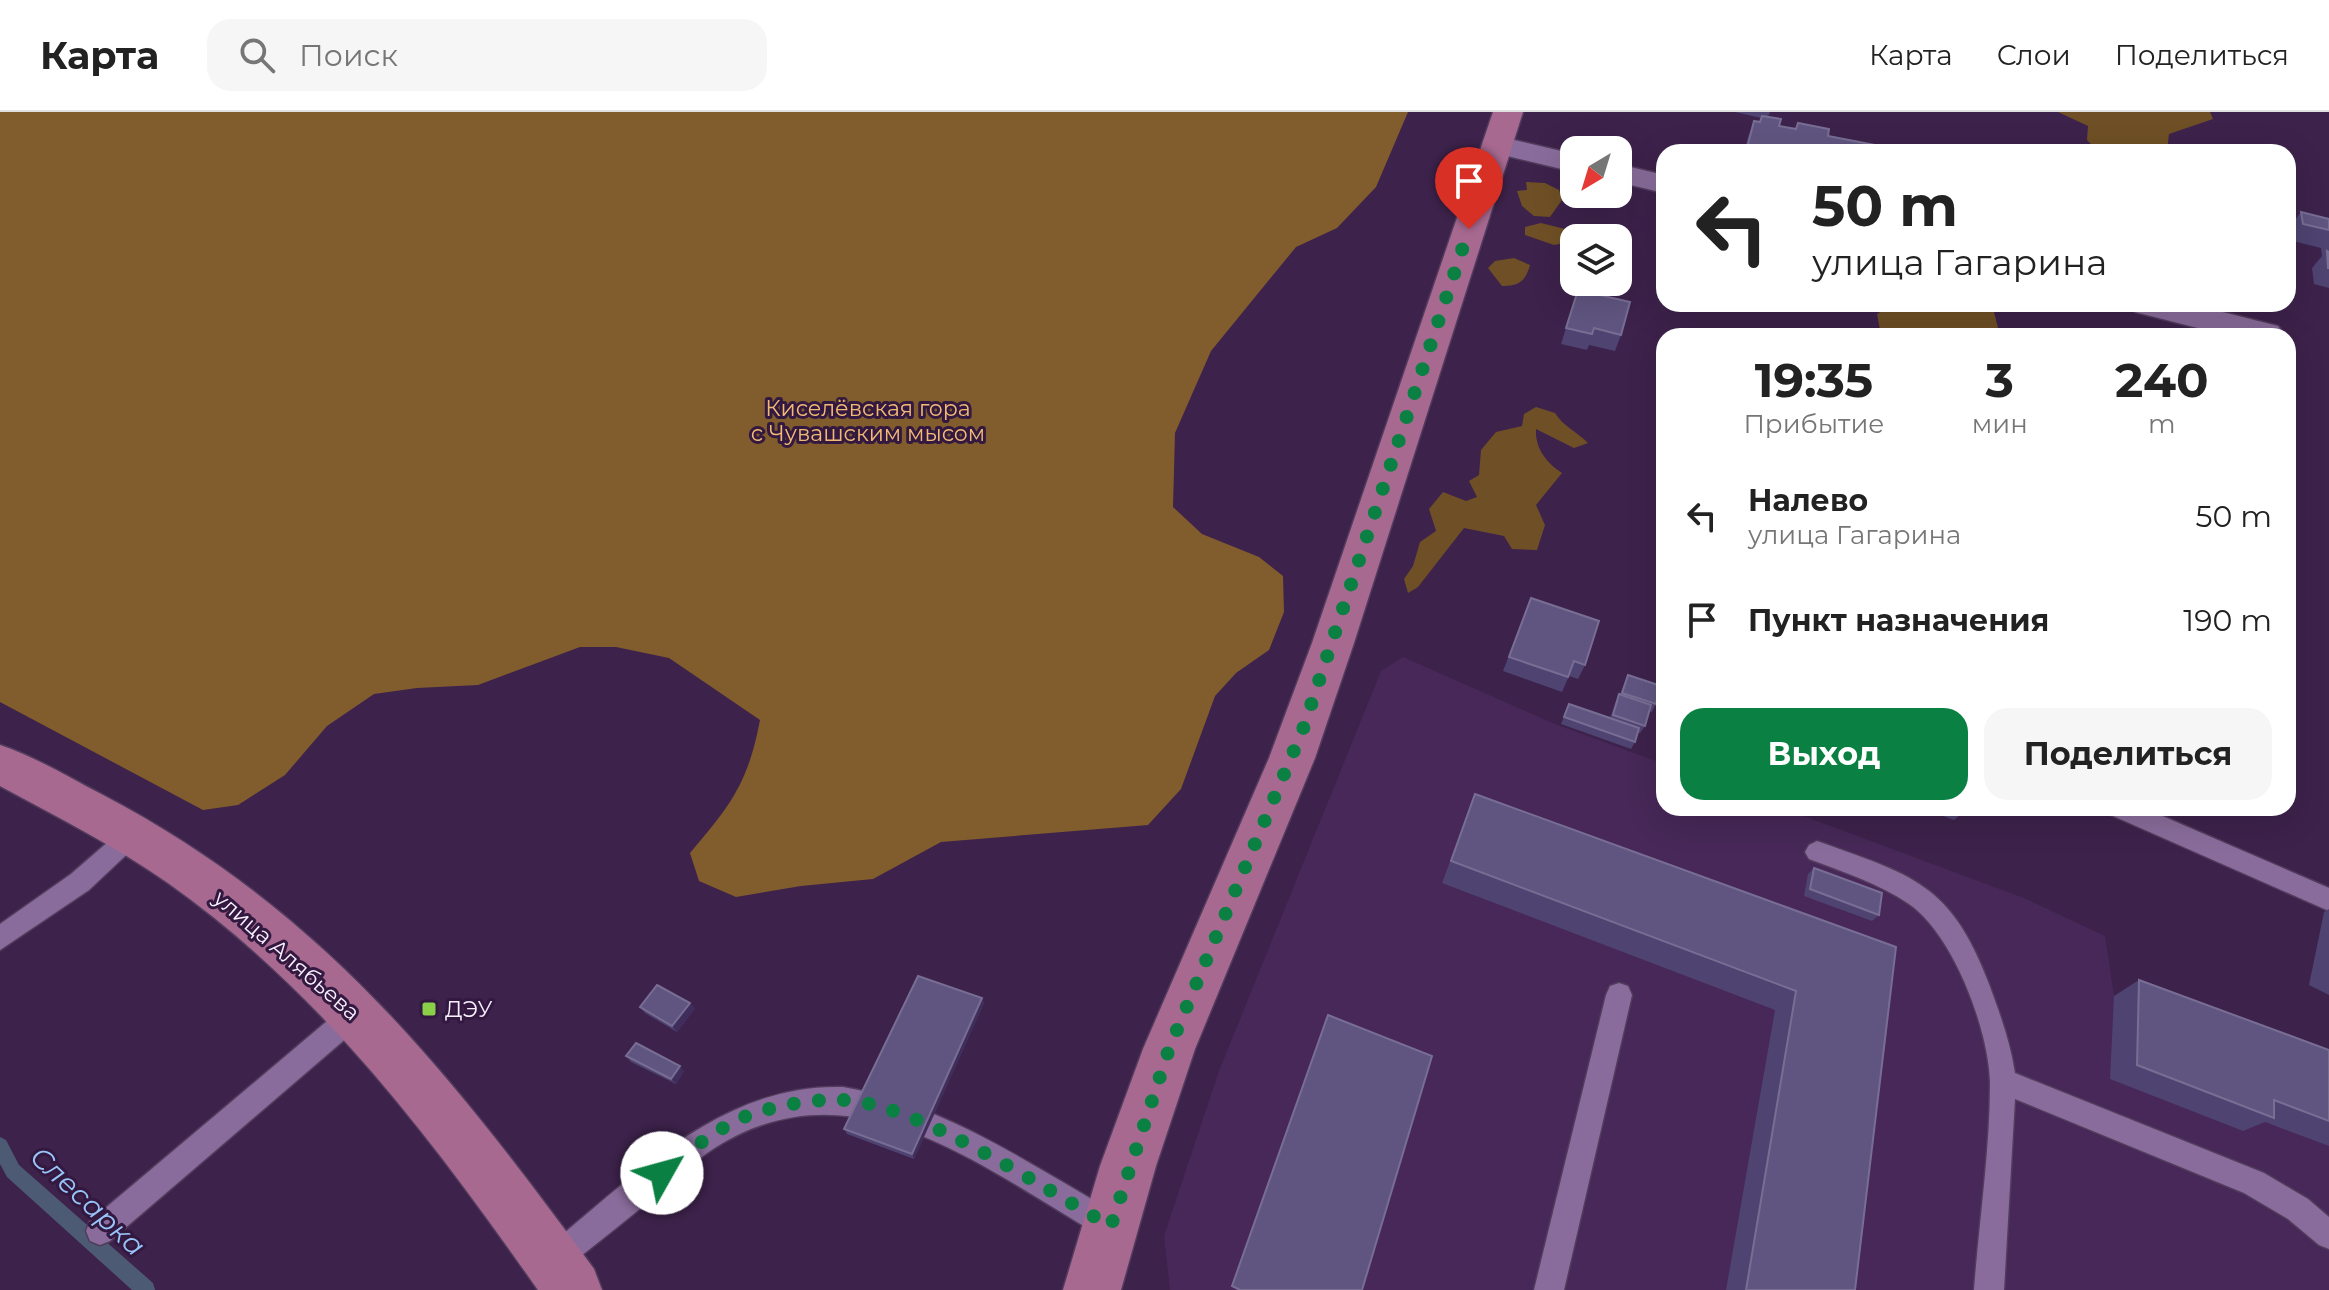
<!DOCTYPE html>
<html lang="ru">
<head>
<meta charset="utf-8">
<style>
	body { margin:0; font-family:Montserrat,sans-serif; background:#f6f6f6; color:#222; height:100vh; display:flex; flex-direction:column; font-size:30px; white-space:nowrap }
	* { box-sizing:border-box; margin:0 }
	p { font-size:26px; color:#767676 }
	.icon { flex:none; width:44px; height:44px; fill:none; stroke:currentColor; stroke-width:2; stroke-linecap:round; stroke-linejoin:round }
	.map { position:relative; flex:1; overflow:hidden }
	.sheet { position:absolute; left:1656px; top:216px; width:640px; height:488px; display:flex; flex-direction:column; background:#fff; border-radius:24px; box-shadow:0 8px 32px #0002 }
	.sheet>* { flex:none }
	.banner { position:absolute; left:1656px; top:32px; width:640px; height:168px; border-radius:24px; box-shadow:0 8px 32px #0002; background:#fff; color:#222; overflow:hidden }
	.needle { width:52px; rotate:218deg }
	.buttons { position:absolute; left:1560px; top:24px; display:grid; gap:16px }
	.buttons a { display:grid; place-items:center; width:72px; height:72px; border-radius:16px; background:#fff; box-shadow:0 8px 32px #0002; font-size:40px }
	.pin { position:absolute; display:grid; place-items:center; width:68px; height:68px; color:#fff; margin:-82px -34px; border-radius:50% 50% 50% 0; rotate:-45deg; box-shadow:0 0 8px #0007 }
	.pin .icon { rotate:45deg }
	.me { position:absolute; width:88px; margin:-44px; rotate:52deg; stroke-linejoin:round; filter:drop-shadow(0 0 6px #0008) }
	.turn { display:flex; align-items:center; gap:28px; height:168px; padding:0 24px; font-size:36px }
	.turn .icon { width:104px; height:104px; stroke-width:2.5 }
	.turn b { display:block; font-size:56px; line-height:68px }
	.eta { display:flex; justify-content:space-evenly; align-items:center; height:136px; text-align:center }
	.eta b { font-size:48px; font-weight:700; line-height:56px }
	.primary-button { display:flex; gap:16px; margin-top:auto; padding:16px 24px }
	.primary-button a { flex:1; height:92px; border-radius:24px; background:#0b8043; color:#fff; font-size:32px; font-weight:700; line-height:92px; text-align:center }
	.primary-button a+a { background:#f6f6f6; color:#222 }
	ul { padding:0; list-style:none }
	li { display:flex; align-items:center; gap:24px; height:104px; padding:0 24px }
	li div { flex:1 }
	li b { display:block; font-size:30px }
	li em { font-style:normal }
	header { display:flex; align-items:center; gap:48px; box-sizing:border-box; height:112px; padding:0 40px; background:#fff; border-bottom:2px solid #e0e0e0 }
	header strong { font-size:38px }
	nav { display:flex; gap:44px; margin-inline-start:auto; font-size:28px }
	.search { width:560px; height:72px; background:#f6f6f6; display:flex; align-items:center; gap:20px; box-sizing:border-box; padding:0 28px; border-radius:24px; color:#767676; font-size:30px }
	.map>svg:first-child { display:block }
</style>
</head>
<body>
<header>
<strong>Карта</strong>
<div class="search"><svg class="icon" aria-label="search" viewBox="0 0 24 24"><circle cx="10" cy="10" r="6"/><path d="M15 15l6 6"/></svg>Поиск</div>
<nav><a>Карта</a><a>Слои</a><a>Поделиться</a></nav>
</header>
<div class="map">
<svg width="2329" height="1178" viewBox="0 0 2329 1178">
	<rect width="100%" height="100%" fill="#3d224b"/>
	<path fill="#472858" d="M1403,545l152,67 109,40v44h118l242,90 81,38 9,60 215,80v214h-1159l-6,-54 55,-165 162,-400z"/>
	<g fill="#6f5026">
		<path d="M2058,0h152l3,7 -44,15 -2,18h-68l-12,-12 1,-14z"/>
		<path d="M1526,70l19,1 14,7 3,10 -12,17 -16,-1 -12,-10 -5,-15 10,-1z"/>
		<path d="M1541,111l28,7 5,11 -20,4 -29,-10v-8z"/>
		<path d="M1514,146l16,7c-5,17 -11,21 -28,21l-14,-18 7,-7z"/>
		<path d="M1893,192h99l8,32h-119l-4,-22z"/>
		<path d="M1536,295l19,6c8,13 22,19 33,30l-14,5 -38,-19c-1,19 10,33 26,44l-26,32 9,20 -8,25 -25,-1 -8,-13 -40,-8 -46,59 -10,6 -4,-14 9,-13 7,-24 16,-11 -7,-22 14,-17 23,9 11,-4 -8,-16 10,-6 2,-25 15,-18 26,-6 2,-12z"/>
	</g>
	<path fill="#815d2d" d="M0,0h1408l-32,75 -39,41 -41,19 -85,104 -36,82 -2,74 29,27 57,23 24,19 1,36 -15,38 -33,23 -21,23 -34,93 -33,36 -207,17 -68,37 -72,7 -65,11 -37,-16 -9,-28c41,-48 58,-70 70,-133l-91,-62 -53,-11h-36l-102,38 -61,3 -43,6 -47,32 -42,49 -47,30 -35,5 -203,-108z"/>
	<g fill="none" stroke-linecap="round" stroke-linejoin="round">
		<path fill="#4c5b73" fill-rule="evenodd" d="M0,1025l6,3 13,25 134,118 2,7h-23l-125,-113 -7,-13z"/>
		<g stroke="#523c5d" stroke-width="3">
			<g id="service">
				<path d="M2107,696h37l185,80v23l-218,-96z"/>
				<path d="M132,713l8,3 4,7 -4,7 -51,48 -89,60v-26l71,-50 53,-46z"/>
				<path d="M1817,729c95,34 134,42 172,143 11,30 21,57 26,89l249,100 44,26 21,18v32l-10,-4 -31,-26 -44,-26 -229,-94 -11,191h-30c5,-68 16,-139 16,-207 -1,-53 -37,-149 -81,-179 -31,-21 -66,-32 -100,-45l-4,-7 4,-7z"/>
				<path d="M1619,871l9,3 4,9 -68,295h-30l72,-295 4,-9z"/>
				<path d="M355,890l9,3 4,9 -4,9 -254,218 -10,4 -10,-4 -4,-10 4,-10 256,-216z"/>
				<path d="M843,975c102,17 189,79 278,129l4,10 -4,10 -10,4 -10,-4c-121,-69 -248,-177 -388,-87 -17,11 -31,26 -47,38 -34,29 -69,56 -104,84l-10,4 -10,-4 -4,-10 4,-10c89,-71 178,-168 301,-164z"/>
			</g>
		</g>
		<g stroke="#523c5d" stroke-width="3">
			<g id="minor">
				<path d="M1497,24l77,18v18l-88,-21 -4,-6 4,-6z"/>
				<path d="M1618,52l46,11v18l-46,-11z"/>
				<path d="M2130,192h61l87,22 6,8 -55,2 -94,-24z"/>
			</g>
		</g>
		<g stroke="#523c5d" stroke-width="3">
			<g id="secondary">
				<path d="M1493,0h30l-169,531 -39,115 -120,291 -39,117 -35,124h-58l37,-124 43,-117 126,-291 43,-115z"/>
				<path d="M0,633c36,12 70,33 103,50 221,116 347,278 491,474l8,21h-64c-107,-152 -216,-298 -370,-407 -53,-37 -111,-66 -168,-97z"/>
			</g>
		</g>
		<use href="#service" fill="#896c9b" fill-rule="evenodd"/>
		<use href="#minor" fill="#896c9b" fill-rule="evenodd"/>
		<use href="#secondary" fill="#a86991" fill-rule="evenodd"/>
	</g>
	<g fill="#4e4371">
		<path d="M1735,0h35l-2,5 11,9 16,3 3,-6 30,13 67,16h-151l4,-15 6,-16 5,1 2,-4z"/>
		<path d="M2301,100l28,7v69l-15,-4 -2,-16 10,-12 -1,-8 -32,-8 -1,-11z"/>
		<path d="M1578,178l43,45 -6,16 -26,-6 -2,5 -26,-6z"/>
		<path d="M1531,486l54,67 -7,14 -9,-3 -7,16 -59,-21z"/>
		<path d="M1628,563l28,29 -4,8 -3,-1 -4,15 -5,7h-2l-3,9 -4,7 -70,-25 8,-20 41,14 6,-17 4,-7z"/>
		<path d="M1475,682l421,153 -41,343h-129l49,-280 -333,-127z"/>
		<path d="M1922,696h40l-1,6 -7,6z"/>
		<path d="M1814,756l65,47 -7,6 -68,-25 4,-22z"/>
		<path d="M2329,797v86l-20,-10 15,-73z"/>
		<path d="M2139,868l190,70v96l-64,-24 -22,9 -133,-52 4,-83z"/>
		<path d="M982,886l2,5 -70,156 -67,-25 -3,-5z"/>
		<path d="M640,895l55,1 -18,24 -32,-19z"/>
		<path d="M626,944l58,15 -8,13 -45,-22z"/>
	</g>
	<g fill="#3f2e5b">
		<path d="M982,886l2,5 -70,156 -2,-5z"/>
		<path d="M690,891l5,5 -18,24 -5,-6z"/>
		<path d="M680,954l4,5 -8,13 -5,-5z"/>
	</g>
	<g fill="#605580" stroke="#786e94" stroke-width="2">
		<path d="M1762,4l19,3 -2,7 17,3 2,-6 31,6 -1,7 68,13 -1,3h-149l8,-31 6,1z"/>
		<path d="M2301,100l28,7v11l-26,-6z"/>
		<path d="M2327,139l2,1v16h-1z"/>
		<path d="M1578,178l52,12 -9,33 -27,-7 -2,6 -26,-6z"/>
		<path d="M1531,486l68,23 -14,44 -11,-4 -6,16 -59,-20z"/>
		<path d="M1628,563l33,11 -5,18 -34,-11z"/>
		<path d="M1619,582l32,11 -6,21 -32,-11z"/>
		<path d="M1569,592l70,24 -4,14 -71,-25z"/>
		<path d="M1475,682l421,153 -41,343h-109l50,-299 -345,-130z"/>
		<path d="M1947,696h15l-1,6z"/>
		<path d="M1814,756l68,25 -3,22 -69,-26z"/>
		<path d="M918,864l64,22 -70,156 -68,-25z"/>
		<path d="M2139,868l190,70v71l-55,-21v18l-137,-53z"/>
		<path d="M657,873l33,18 -18,23 -32,-19z"/>
		<path d="M1328,903l104,41 -70,234h-122l-8,-4z"/>
		<path d="M636,931l44,23 -9,13 -45,-23z"/>
	</g>
	<g fill="none" stroke-linecap="round" stroke-linejoin="round">
		<path stroke="#0b8043" stroke-width="14" stroke-dasharray="0 25.2" d="M662,1061c27,-22 55,-45 87,-58 26,-9 63,-16 91,-15 72,0 204,89 271,126l58,-177 134,-320 166,-500"/>
	</g>
	<rect fill="#89cf48" stroke="#331840" stroke-width="3" x="421" y="889" width="16" height="16" rx="4"/>
	<g text-anchor="middle" stroke-width="6" stroke-linejoin="round" paint-order="stroke">
		<g font-size="22" fill="#f2bb73" stroke="#331840">
			<text x="868" y="304">Киселёвская гора<tspan x="868" dy="25">с Чувашским мысом</tspan></text>
		</g>
		<g font-size="22" fill="#f8effe" stroke="#331840">
			<text transform="translate(287 843) rotate(41)" y="8">улица Алябьева</text>
		</g>
		<g font-size="22" fill="#f8effe" stroke="#331840" text-anchor="start">
			<text x="445" y="905">ДЭУ</text>
		</g>
		<g font-size="28" font-style="italic" fill="#98c5f9" stroke="#331840">
			<text transform="translate(88 1089) rotate(43)" y="10">Слесарка</text>
		</g>
	</g>
</svg>
<div class="buttons">
<a><svg class="needle" viewBox="-14 -14 28 28"><path d="M0-13l5 13h-10z" fill="#e53935"/><path d="M0 13l5-13h-10z" fill="#767676"/></svg></a>
<a><svg class="icon" aria-label="layers" viewBox="0 0 24 24"><path d="M12 4l9 5-9 5-9-5zM3 14l9 5 9-5"/></svg></a>
</div>
<div class="pin" style="left:1469px;top:117px;background:#d93025"><svg class="icon" aria-label="arrive" viewBox="0 0 24 24"><path d="M6 21V4h12l-3 4 3 4H6"/></svg></div>
<svg class="me" style="left:662px;top:1061px" viewBox="-20 -20 40 40"><circle r="19" fill="#fff"/><path d="M0-13L10 11 0 6-10 11z" fill="#0b8043"/></svg>
<div class="banner">
<div class="turn"><svg class="icon" aria-label="left" viewBox="0 0 24 24"><path d="M17 20v-9H6M10 6l-5 5 5 5"/></svg><div><b>50 m</b>улица Гагарина</div></div>
</div>
<section class="sheet">
<div class="eta">
<div><b>19:35</b><p>Прибытие</p></div>
<div><b>3</b><p>мин</p></div>
<div><b>240</b><p>m</p></div>
</div>
<ul>
<li><svg class="icon" aria-label="left" viewBox="0 0 24 24"><path d="M17 20v-9H6M10 6l-5 5 5 5"/></svg><div><b>Налево</b><p>улица Гагарина</p></div><em>50 m</em></li>
<li><svg class="icon" aria-label="arrive" viewBox="0 0 24 24"><path d="M6 21V4h12l-3 4 3 4H6"/></svg><div><b>Пункт назначения</b></div><em>190 m</em></li>
</ul>
<div class="primary-button"><a>Выход</a><a>Поделиться</a></div>
</section>
</div>
</body>
</html>
